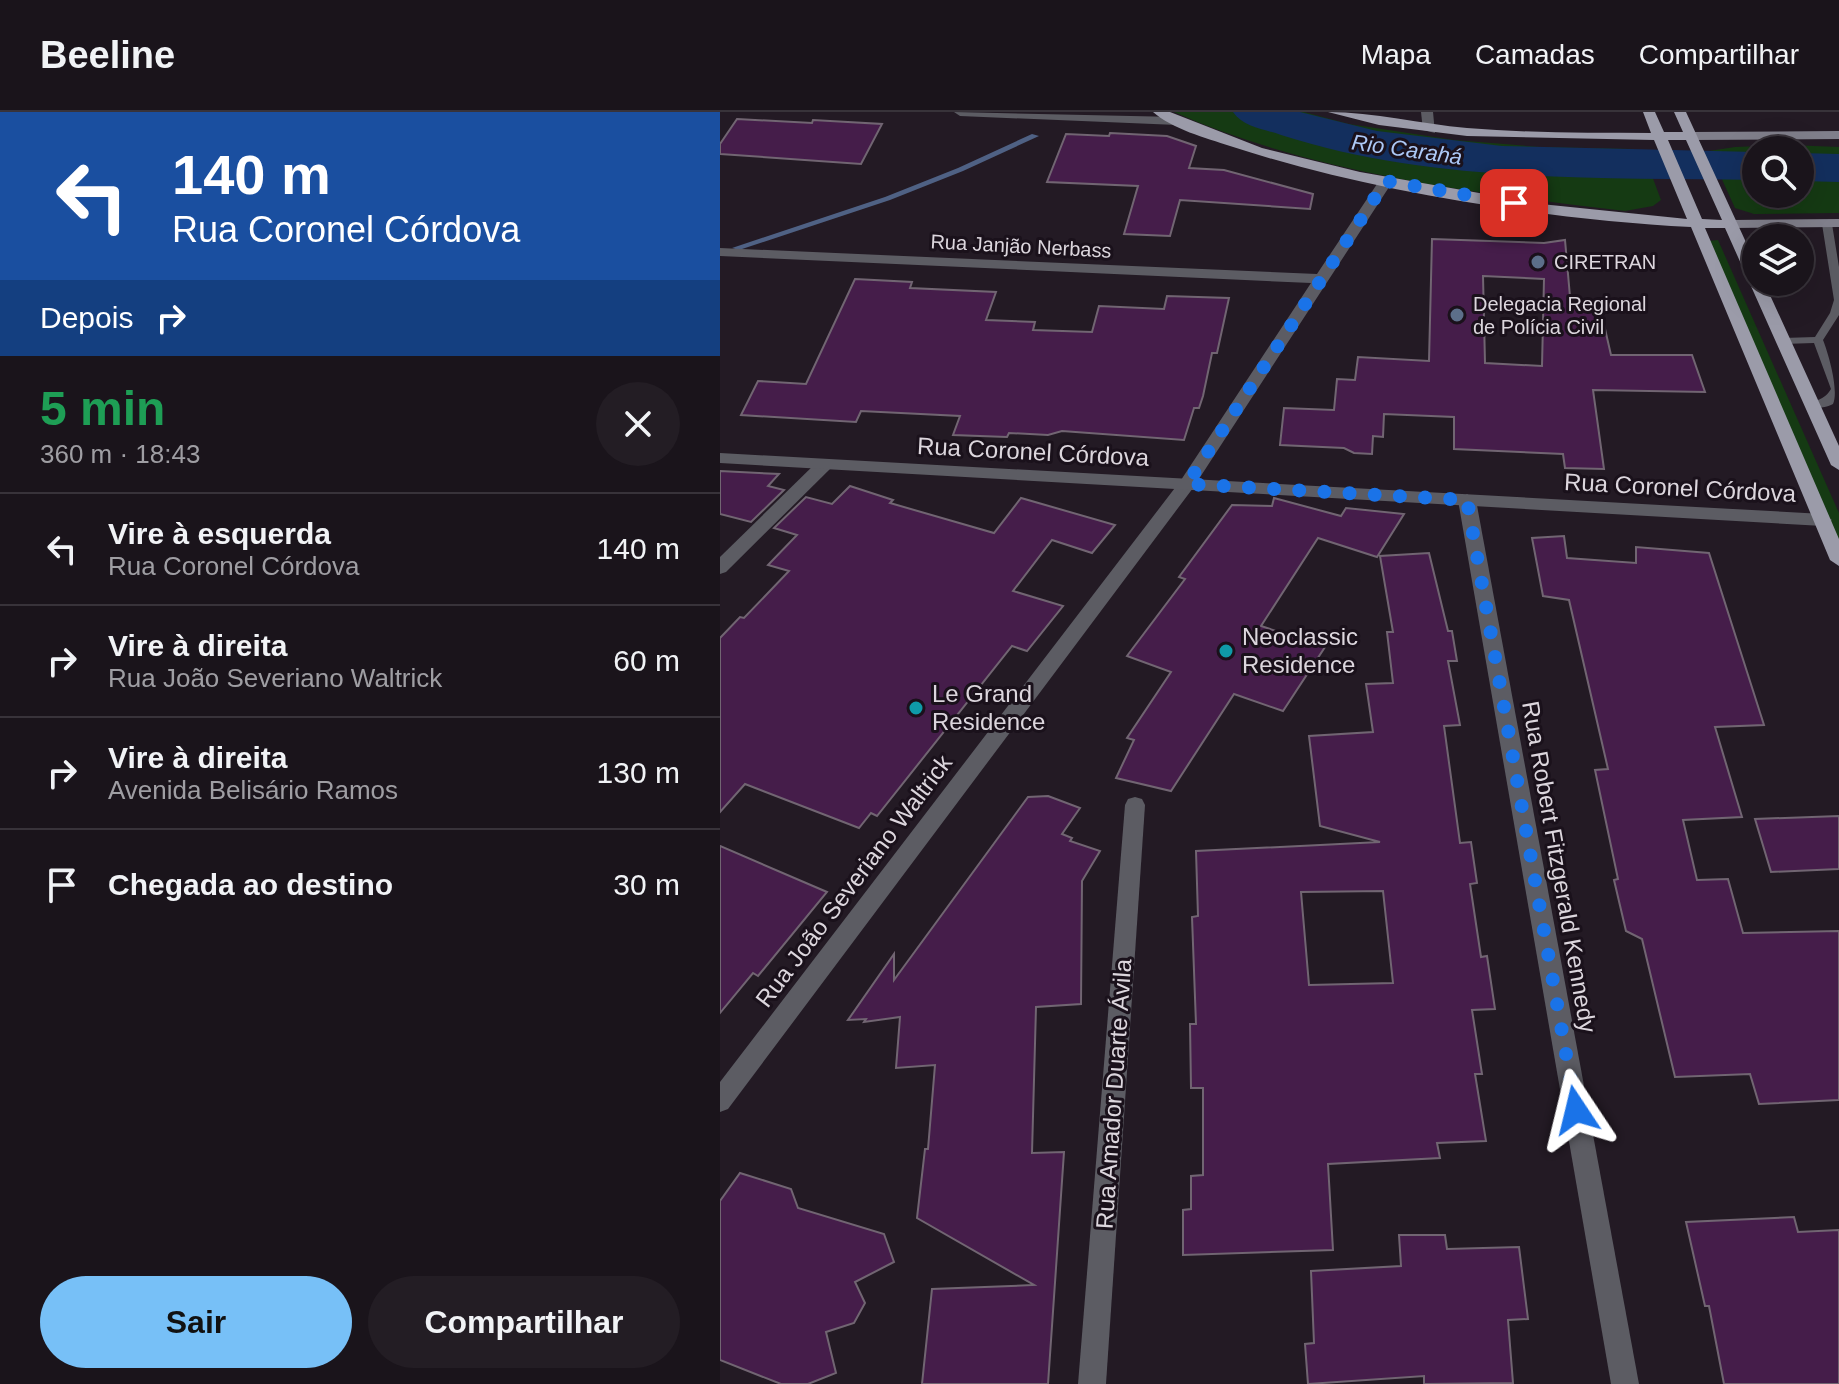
<!DOCTYPE html>
<html lang="pt">
<head>
<meta charset="utf-8">
<style>
	body { margin:0; font-family:Arial,sans-serif; background:#231d24; color:#f1f3f6; height:100vh; display:flex; flex-direction:column; font-size:30px; white-space:nowrap }
	* { box-sizing:border-box; margin:0 }
	p { font-size:26px; color:#9f9ea3 }
	.icon { flex:none; width:44px; height:44px; fill:none; stroke:currentColor; stroke-width:2; stroke-linecap:round; stroke-linejoin:round }
	.map { position:relative; flex:1; overflow:hidden }
	.drawer { display:flex; flex-direction:column; background:#1a141b; width:720px }
	.drawer>* { flex:none }
	.guide { background:#1a4fa0; color:#fff; overflow:hidden }
	.controls { position:absolute; left:1022px; top:24px; display:grid; gap:16px }
	.controls a { display:grid; place-items:center; width:72px; height:72px; border-radius:50%; background:#1a141b; box-shadow:0 8px 32px #0002,0 0 0 2px #38333a; font-size:40px }
	.pin { position:absolute; display:grid; place-items:center; width:68px; height:68px; color:#fff; margin:-34px; border-radius:16px; box-shadow:0 4px 12px #0006 }
	.me { position:absolute; width:88px; margin:-44px; rotate:350deg; stroke-linejoin:round; filter:drop-shadow(0 0 6px #0008) }
	.turn { display:flex; align-items:center; gap:28px; height:168px; padding:0 40px; font-size:36px }
	.turn .icon { width:104px; height:104px; stroke-width:2.5 }
	.turn b { display:block; font-size:56px; line-height:68px }
	.then { display:flex; align-items:center; height:76px; padding:0 40px; background:#0003; gap:16px; font-size:30px }
	.round { display:grid; place-items:center; flex:none; width:84px; height:84px; border-radius:42px; background:#231d24 }
	.head { display:flex; align-items:center; justify-content:space-between; height:136px; padding:0 40px }
	h1 { font-size:48px; font-weight:700; line-height:60px; color:#1e9e55 }
	.button { display:flex; gap:16px; margin-top:auto; padding:16px 40px }
	.button a { flex:1; height:92px; border-radius:48px; background:#77c0f7; color:#111; font-size:32px; font-weight:700; line-height:92px; text-align:center }
	.button a+a { background:#231d24; color:#f1f3f6 }
	ul { padding:0; list-style:none }
	li { display:flex; align-items:center; gap:24px; height:112px; padding:0 40px; border-top:2px solid #38333a }
	li div { flex:1 }
	li b { display:block; font-size:30px }
	li em { font-style:normal }
	header { display:flex; align-items:center; gap:48px; box-sizing:border-box; height:112px; padding:0 40px; background:#1a141b; border-bottom:2px solid #38333a }
	header strong { font-size:38px }
	nav { display:flex; gap:44px; margin-inline-start:auto; font-size:28px }
	main { display:flex; flex:1; min-height:0 }
	.map>svg:first-child { display:block }
</style>
</head>
<body>
<header>
<strong>Beeline</strong>
<nav><a>Mapa</a><a>Camadas</a><a>Compartilhar</a></nav>
</header>
<main>
<section class="drawer">
<div class="guide">
<div class="turn"><svg class="icon" aria-label="left" viewBox="0 0 24 24"><path d="M17 20v-9H6M10 6l-5 5 5 5"/></svg><div><b>140 m</b>Rua Coronel Córdova</div></div>
<div class="then">Depois<svg class="icon" aria-label="right" viewBox="0 0 24 24"><path d="M7 20v-9h11M14 6l5 5-5 5"/></svg></div>
</div>
<div class="head"><div><h1>5 min</h1><p>360 m · 18:43</p></div><a class="round"><svg class="icon" aria-label="close" viewBox="0 0 24 24"><path d="M6 6l12 12M18 6L6 18"/></svg></a></div>
<ul>
<li><svg class="icon" aria-label="left" viewBox="0 0 24 24"><path d="M17 20v-9H6M10 6l-5 5 5 5"/></svg><div><b>Vire à esquerda</b><p>Rua Coronel Córdova</p></div><em>140 m</em></li>
<li><svg class="icon" aria-label="right" viewBox="0 0 24 24"><path d="M7 20v-9h11M14 6l5 5-5 5"/></svg><div><b>Vire à direita</b><p>Rua João Severiano Waltrick</p></div><em>60 m</em></li>
<li><svg class="icon" aria-label="right" viewBox="0 0 24 24"><path d="M7 20v-9h11M14 6l5 5-5 5"/></svg><div><b>Vire à direita</b><p>Avenida Belisário Ramos</p></div><em>130 m</em></li>
<li><svg class="icon" aria-label="arrive" viewBox="0 0 24 24"><path d="M6 21V4h12l-3 4 3 4H6"/></svg><div><b>Chegada ao destino</b></div><em>30 m</em></li>
</ul>
<div class="button"><a>Sair</a><a>Compartilhar</a></div>
</section>
<div class="map">
<svg width="1119" height="1272" viewBox="0 0 1119 1272">
	<rect width="100%" height="100%" fill="#231a24"/>
	<g fill="#153a13" fill-rule="evenodd">
		<path d="M454,0h130l45,12 105,16 86,7 93,2 12,8 16,43 -8,6 -28,5c-151,-18 -311,-37 -451,-99z"/>
		<path d="M1069,33l50,2v66l-85,1 -19,-6 -26,-57 26,-4zM1080,38v44h-44v-44z"/>
		<path d="M998,128l121,273v29l-130,-301z"/>
	</g>
	<g fill="none" stroke-linecap="round" stroke-linejoin="round">
		<path fill="#4f6184" fill-rule="evenodd" d="M312,22l7,2 -76,35 -73,29 -151,50 -7,-2 153,-51 73,-29z"/>
		<g fill="#132f5e" fill-rule="evenodd">
			<path d="M513,0h67l77,19 125,15 254,6v28c-158,-3 -323,4 -475,-45 -17,-6 -38,-8 -48,-23z"/>
			<path d="M1080,41l39,1v28l-39,-1z"/>
		</g>
	</g>
	<g fill="#451d4a" stroke="#716572" stroke-width="2" fill-rule="evenodd">
		<path d="M17,7l75,4 1,-3 69,4 -21,40 -141,-10v-10z"/>
		<path d="M390,21l57,3 29,10 -7,22 35,2 89,24 -3,15 -130,-9 -10,36 -46,-2 14,-48 -91,-4 19,-48 43,2z"/>
		<path d="M712,127l112,4 21,-3 6,68 29,-1 11,48h81l13,37 -112,-2 11,79 -39,-1 -2,-14 -109,-5v-32l-70,-3 -1,23 -10,-1 -1,18 -18,-1 -10,-5 -64,-3 4,-37 50,2 3,-31 18,1 3,-23 71,4zM763,164l61,3 -2,87 -57,-3z"/>
		<path d="M135,167l57,3 -2,6 86,4 -10,28 49,2 -2,8 59,2 7,-26 65,3 3,-13 62,2 -12,55h-5l-9,43 -4,12h-5l-10,32 -122,-9 -14,4 -39,-2 -2,4 -54,-2 7,-19 -99,-5 -5,11 -115,-7 17,-34 48,3z"/>
		<path d="M0,359l59,3 -11,12 16,4 -33,32 -31,-8z"/>
		<path d="M130,374l43,14 -3,3 104,30 27,-35 94,27 -23,28 -40,-13 -39,51 50,15 -36,45 -15,-5 -135,170 -6,-3 -12,15 -114,-44 -25,28v-174l20,-21 4,1 45,-47 -21,-6 29,-30 -23,-7 32,-31 26,7z"/>
		<path d="M554,386l67,18 5,-8 58,6 -27,43 -59,-19 -57,88 64,21 -42,64 -49,-17 -63,97 -55,-13 18,-38 -7,-2 44,-66 -44,-16 58,-77 -6,-2 53,-72 40,1z"/>
		<path d="M844,424l3,22 69,5v-16l73,6 55,172 -49,2 27,90 -59,3 14,60 31,-1 15,54 96,-2v169l-80,4 -9,-30 -75,3 -33,-138 -16,-8 -12,-51 4,-1 -23,-109 13,-1 -39,-169 -26,-4 -11,-58z"/>
		<path d="M709,441l19,78h4l5,30h-9l12,64 -16,1 16,117 11,-1 6,41 -7,1 11,73 6,-1 8,53 -23,1 10,64h-7l11,67 -49,2 3,15 -112,6 5,86 -150,5v-45l8,-1v-33l12,-1v-87h-12l-1,-64h6l-4,-107 6,-1 -2,-65 184,-9 -60,-16 -11,-90 64,-4 -7,-48 27,-1 -6,-51h6l-13,-76zM663,779l10,92 -84,2 -8,-93z"/>
		<path d="M328,684l32,12 -18,26 10,4 -2,3 30,10 -18,30 -1,123 -45,3 -4,146 32,-1 -16,232h-126l10,-95 102,-4 -117,-67 8,-69h3l7,-84 -39,3 4,-51 -36,5 2,-3 -18,1 46,-66v26l134,-183z"/>
		<path d="M1119,704v53l-68,3 -16,-53z"/>
		<path d="M0,734l107,46 -69,84 -5,-3 -33,40z"/>
		<path d="M20,1061l51,16 7,19 86,26 10,28 -39,20 10,21 -11,20 -28,9 10,41 -28,11h-27l-61,-24v-159z"/>
		<path d="M1074,1105l4,15 41,-2v154h-115l-15,-78h-4l-19,-84z"/>
		<path d="M679,1123h46l2,14 72,-2 9,72 -20,1 5,63 -89,1v-8l-116,8 -3,-40 9,-1 -3,-72 90,-5z"/>
	</g>
	<g fill="none" stroke-linecap="round" stroke-linejoin="round">
		<path fill="#5c5c63" fill-rule="evenodd" d="M1107,109l5,3 7,43v48l-16,25c6,15 16,51 10,64 -5,3 -15,4 -20,5l-6,-3c9,-8 16,-4 24,-17l-17,-46 -31,1 -5,-3 5,-3 32,-1 15,-24 4,-13 -12,-76z"/>
		<g fill="#5c5c63" fill-rule="evenodd">
			<path d="M234,0l223,5 7,4 -7,4 -217,-9z"/>
			<path d="M701,0h12l2,21 -12,-3z"/>
			<path d="M666,65l7,4 -200,307 -465,621 -8,3v-30l461,-602 130,-197 -591,-27v-8l597,26 64,-96z"/>
			<path d="M105,347l8,5 -2,4 -105,104 -6,2v-17l99,-97z"/>
			<path d="M747,382l9,6 163,884h-28l-153,-884z"/>
			<path d="M415,685l7,2 3,6 -39,579h-28l47,-579 3,-6z"/>
		</g>
		<path fill="#5c5c63" fill-rule="evenodd" d="M0,341l1103,61 9,6 -9,6 -1103,-63z"/>
		<g fill="#807f8b" fill-rule="evenodd">
			<path d="M1119,19v8l-148,1 -7,-4 7,-4z"/>
			<path d="M1119,107v8l-107,1 -7,-4 7,-4z"/>
		</g>
		<path fill="#9b9ba9" fill-rule="evenodd" d="M433,0h17l92,36 98,24 181,32 146,15 -33,-79 -187,-4 -88,-11 -51,-13c46,0 93,12 139,16 61,5 123,5 184,5l-8,-21h12l9,20h19l-9,-20h12l70,152v18h8l75,164v24l-8,-5 -106,-237h-20l134,311v27l-9,-6 -139,-333c-147,-8 -321,-35 -461,-81 -24,-8 -58,-17 -77,-34zM948,28h18l36,80 -20,-1z"/>
	</g>
	<g fill="none" stroke-linecap="round" stroke-linejoin="round">
		<path stroke="#1a73e8" stroke-width="14" stroke-dasharray="0 25.2" d="M794,91l-128,-22 -199,303 280,16 109,610"/>
	</g>
	<g fill="#5c6f8a" stroke="#1a111b" stroke-width="3">
		<circle cx="818" cy="150" r="8"/>
		<circle cx="737" cy="203" r="8"/>
	</g>
	<g fill="#0f9aa8" stroke="#1a111b" stroke-width="3">
		<circle cx="506" cy="539" r="8"/>
		<circle cx="196" cy="596" r="8"/>
	</g>
	<g text-anchor="middle" stroke-width="6" stroke-linejoin="round" paint-order="stroke">
		<g font-size="20" fill="#dcd6dd" stroke="#1a111b">
			<text transform="translate(301 134) rotate(3)" y="7">Rua Janjão Nerbass</text>
		</g>
		<g font-size="20" fill="#dcd6dd" stroke="#1a111b" text-anchor="start">
			<text x="834" y="157">CIRETRAN</text>
			<text x="753" y="199">Delegacia Regional<tspan x="753" dy="23">de Polícia Civil</tspan></text>
		</g>
		<g font-size="22" font-style="italic" fill="#acc8f6" stroke="#1a111b">
			<text transform="translate(687 37) rotate(8)" y="8">Rio Carahá</text>
		</g>
		<g font-size="24" fill="#dcd6dd" stroke="#1a111b">
			<text transform="translate(313 340) rotate(3)" y="8">Rua Coronel Córdova</text>
			<text transform="translate(960 376) rotate(3)" y="8">Rua Coronel Córdova</text>
			<text transform="translate(839 755) rotate(80)" y="8">Rua Robert Fitzgerald Kennedy</text>
			<text transform="translate(134 769) rotate(-53)" y="8">Rua João Severiano Waltrick</text>
			<text transform="translate(394 982) rotate(-86)" y="8">Rua Amador Duarte Ávila</text>
		</g>
		<g font-size="24" fill="#dcd6dd" stroke="#1a111b" text-anchor="start">
			<text x="522" y="533">Neoclassic<tspan x="522" dy="28">Residence</tspan></text>
			<text x="212" y="590">Le Grand<tspan x="212" dy="28">Residence</tspan></text>
		</g>
	</g>
</svg>
<div class="controls">
<a><svg class="icon" aria-label="search" viewBox="0 0 24 24"><circle cx="10" cy="10" r="6"/><path d="M15 15l6 6"/></svg></a>
<a><svg class="icon" aria-label="layers" viewBox="0 0 24 24"><path d="M12 4l9 5-9 5-9-5zM3 14l9 5 9-5"/></svg></a>
</div>
<div class="pin" style="left:794px;top:91px;background:#d93025"><svg class="icon" aria-label="arrive" viewBox="0 0 24 24"><path d="M6 21V4h12l-3 4 3 4H6"/></svg></div>
<svg class="me" style="left:856px;top:998px" viewBox="-20 -20 40 40"><path d="M0-17L14 15 0 8-14 15z" fill="#1a73e8" stroke="#fff" stroke-width="4"/></svg>
</div>
</main>
</body>
</html>
